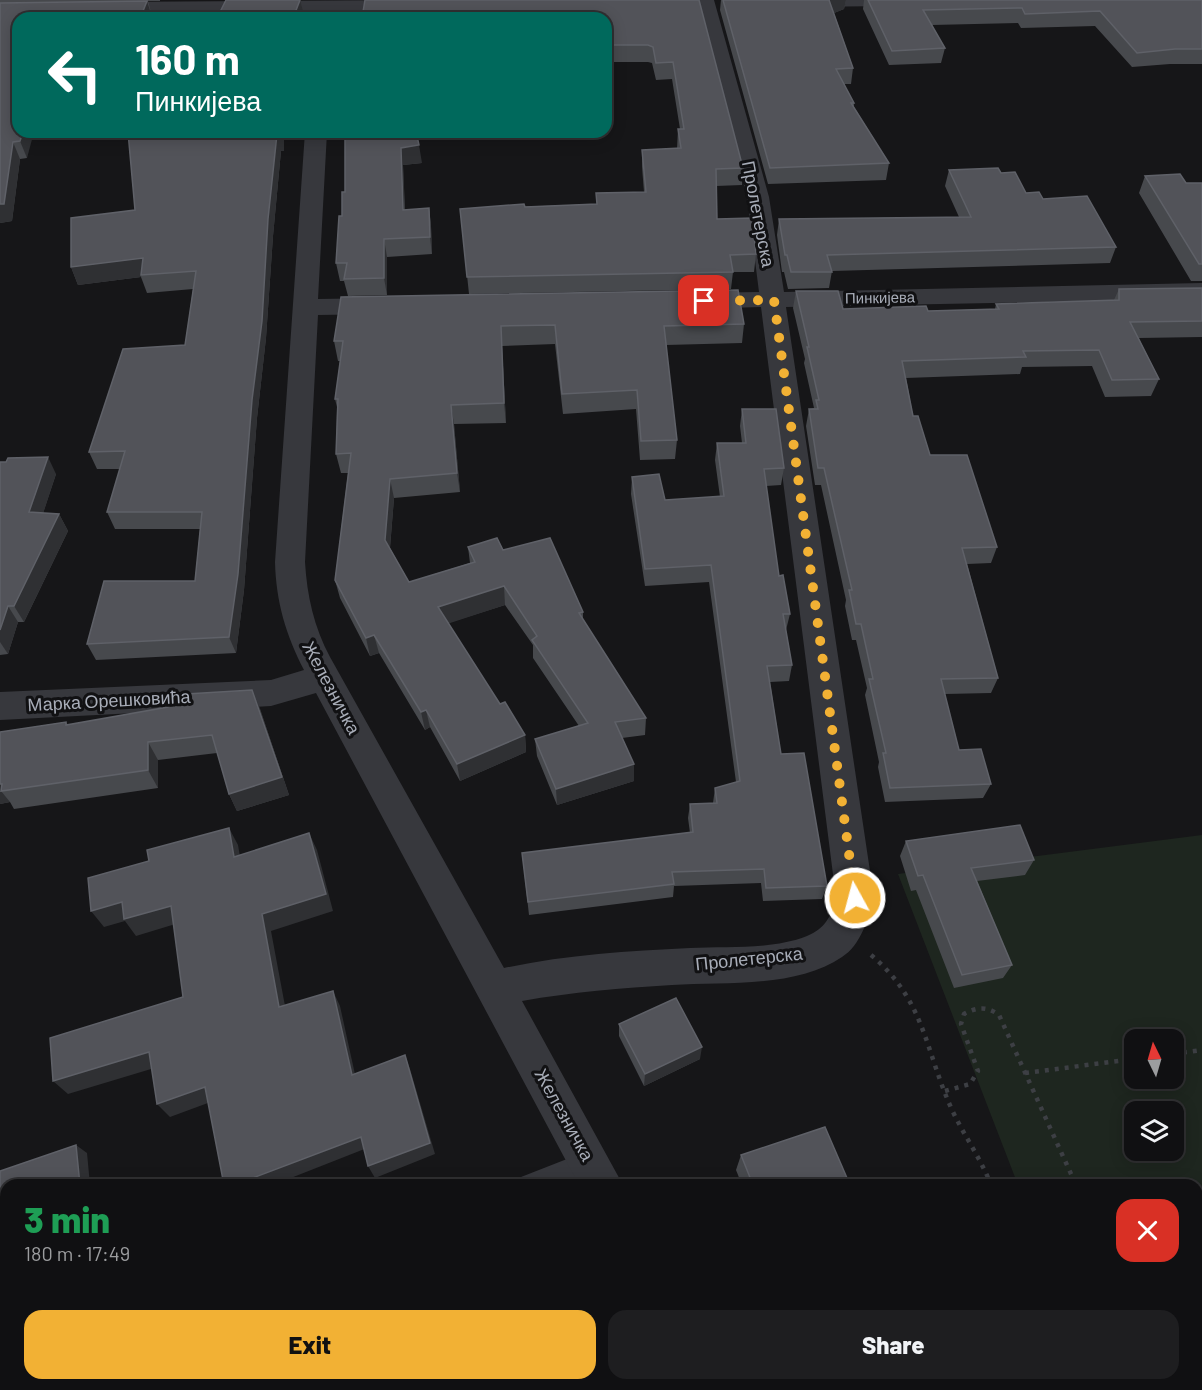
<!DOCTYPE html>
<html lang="en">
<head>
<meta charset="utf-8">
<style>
	body { margin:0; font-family:Barlow,sans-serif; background:#1e1e20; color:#f1f3f6; height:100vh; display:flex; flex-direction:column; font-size:22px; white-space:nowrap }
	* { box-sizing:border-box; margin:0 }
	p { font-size:20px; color:#9c9d9f }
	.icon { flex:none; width:33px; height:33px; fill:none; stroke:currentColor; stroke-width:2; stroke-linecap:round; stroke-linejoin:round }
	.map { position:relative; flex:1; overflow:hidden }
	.sheet { position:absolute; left:0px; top:1179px; width:1203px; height:212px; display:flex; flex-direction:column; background:#101012; border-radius:18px 18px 0 0; box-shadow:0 3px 15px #0003,0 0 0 2px #303032 }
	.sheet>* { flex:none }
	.guide { position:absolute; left:12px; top:12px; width:600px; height:126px; border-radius:18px; box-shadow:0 3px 15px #0003,0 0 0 2px #303032; background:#00695c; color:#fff; overflow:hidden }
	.needle { width:39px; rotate:355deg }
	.tools { position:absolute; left:1124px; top:1029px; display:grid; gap:12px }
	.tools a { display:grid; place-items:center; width:60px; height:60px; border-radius:12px; background:#101012; box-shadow:0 3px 15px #0003,0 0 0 2px #303032; font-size:30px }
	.pin { position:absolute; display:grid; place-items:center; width:51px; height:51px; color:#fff; margin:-26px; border-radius:12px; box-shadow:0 3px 9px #0006 }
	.me { position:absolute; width:66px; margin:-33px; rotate:353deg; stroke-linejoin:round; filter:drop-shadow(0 0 4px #0008) }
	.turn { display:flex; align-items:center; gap:21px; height:126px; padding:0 24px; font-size:27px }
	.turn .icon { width:78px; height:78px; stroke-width:2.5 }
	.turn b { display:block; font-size:42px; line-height:51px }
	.round { display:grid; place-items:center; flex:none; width:63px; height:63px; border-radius:18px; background:#1e1e20 }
	.overview { display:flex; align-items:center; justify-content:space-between; height:102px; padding:0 24px }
	h1 { font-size:36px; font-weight:800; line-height:45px; color:#1e9e55 }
	.button { display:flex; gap:12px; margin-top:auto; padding:12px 24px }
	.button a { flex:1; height:69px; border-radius:18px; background:#f2b134; color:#111; font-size:24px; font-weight:800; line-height:69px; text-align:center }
	.button a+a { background:#1e1e20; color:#f1f3f6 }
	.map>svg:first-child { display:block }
</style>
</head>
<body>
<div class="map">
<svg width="1202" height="1390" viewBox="0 0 1202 1390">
	<rect width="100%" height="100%" fill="#161618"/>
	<path fill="#1e261f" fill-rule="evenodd" d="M1202,835v555h-112l-2,-5 109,-1v-199h-179l-120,-311zM1134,1040h39v38h-39zM1134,1112h39v38h-39z"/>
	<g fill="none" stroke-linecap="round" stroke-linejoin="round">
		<g stroke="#3d3f44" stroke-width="4.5" stroke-dasharray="4 6" stroke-linecap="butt">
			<path d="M871,955c55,46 54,97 82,157 12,25 28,47 38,73"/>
			<path d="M1173,1054l29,-4"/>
			<path d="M1025,1073l109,-14"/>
			<path d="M945,1091l25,-7 8,-13 -17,-47 3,-10c13,-7 23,-8 35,1l77,170"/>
			<path d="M1197,1261h5"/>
			<path d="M1061,1384l2,6"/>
			<path d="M1169,1384l3,6"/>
		</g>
		<g fill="#37383d" fill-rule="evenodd">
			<path d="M590,1150l8,4 4,8 -4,8 -38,15h-43l4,-8z"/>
			<path d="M30,1384h35l-3,6h-34z"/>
			<path d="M781,1384h27l2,6h-26z"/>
		</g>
		<g fill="#37383d" fill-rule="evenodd">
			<path d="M412,0l7,5 -3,4 -7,2 -306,3 -7,-2 -3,-4 3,-4 7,-2z"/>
			<path d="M696,0h18l55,197 15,95 418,-9v16l-416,8 88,591c-6,21 -13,47 -32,59 -45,31 -117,25 -170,28 -50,3 -100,7 -150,16l101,184h-44l-263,-492 -45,13 -271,14v-28l271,-12 33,-10c-18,-35 -28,-68 -29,-108l30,-430h22l-9,167 66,-1 9,3 4,5 -4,5 -9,3 -66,1 -13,247c2,34 9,65 25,95l174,311c61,-13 123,-17 186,-20 37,-2 82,2 117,-12 18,-7 25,-21 29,-38l-75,-591 -67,2 -9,-3 -4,-5 4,-5 9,-3 65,-1 -12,-95z"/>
			<path d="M790,0h110l-2,4 -7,2 -92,1 -7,-2z"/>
			<path d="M683,1384h47l3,6h-48z"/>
		</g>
	</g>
	<g fill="#47494d">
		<path d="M0,0h160v1h-12l4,15 152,-1 -286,3 9,140 -7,1 -8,62 -12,2z"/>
		<path d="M699,0l44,168 -1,17 -26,1 1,33 39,35 -2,18h-21l-2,17 -262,5 -9,-85 136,-5 48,-12 -2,-25v-17l35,-1 1,-20h2l-8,-50 -16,1 -4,-17 -4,-1h-42v-44z"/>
		<path d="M721,0h125l-2,9 -10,4 19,55 -2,16h-7l10,19v4l35,56 -3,17 -118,4 -48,-174z"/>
		<path d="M864,0h338v64h-32l-38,3 -37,-41 -74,2 -3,-5 -86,2 13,23 -4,15 -52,2 -26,-56z"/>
		<path d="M128,132l156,19h-3l-8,85 -7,102 -9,80 -13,172 -8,63 -140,7 -9,-16 108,-63 5,-52h-85l-8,-17 13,-43h-23l-8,-17 96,-107 8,-56 -46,4 -6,-16 -63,8 -7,-18 64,-57z"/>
		<path d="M345,132l77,31 -19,2 2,45 24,-2 2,18 1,28 -45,3v38l-39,1 -4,-15h-4l-4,-18 9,-71z"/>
		<path d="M949,170l52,3 25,20 17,6 73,48 -6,16 -278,8 -3,17 -41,1 -4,-17h-2l-5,-37 2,-16 180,-2 -14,-31z"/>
		<path d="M1145,176l41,7h16v98h-11l-52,-88z"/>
		<path d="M1202,288v49l-63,1 20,41 -8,17 -46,1 -13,-31 -70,1 -2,7 -114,4 7,38 17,39 67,92 -6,16 -24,1 31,114 -7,15 -46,1 14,56 32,34 -8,14 -98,4 -7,-35 1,-5 -14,-67 2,-7 -11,-48h-4l-7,-34 1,-6 -25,-115h-6l-9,-59 3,-17 5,-1 -10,-45 1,-4 -12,-51 3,-17 47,18 85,2 67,-2 1,-5 118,-4 5,-11z"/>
		<path d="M341,297l403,27 -2,19 -76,2 11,95 -2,19 -35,1 -4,-51 -73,5 -8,-70 -53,2 4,77 -52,1 6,68 -66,6 -4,50 19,34 61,-19 -2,-16 35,3 80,62v7l63,99 -1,17 -23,3 12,26v17l-77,24 -20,-49 -2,-17 44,-13 -46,-68v-13l-28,-40 -57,18 52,81 25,31 1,17 -66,29 -30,-54 -5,3 -46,-77 -9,3 -30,-58 -5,-18 13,-107h-7l-5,-19 1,-47 -2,-8 5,-38h-2l-4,-20z"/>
		<path d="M742,409l42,59 -3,17 -15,1 13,90 11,38 -4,16 6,35 -3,16 -19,1 11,72 46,132 -5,13 -59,2 -2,-18 -87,3 -1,11 -144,18 -7,-62 168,-20 -2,-15 2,-14 23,-1 2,-15 21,-6 -27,-200 -64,4 -14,-92 1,-17 33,23 55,-3 -5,-37 2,-17h25l-2,-17z"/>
		<path d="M0,462l56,12 -13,39 16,1 9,17 -44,91h-6l-10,32 -8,1z"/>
		<path d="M252,690l8,19 29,86 -52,16 -8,-17 -12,-41 -59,7v28l-144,21 -4,-7 -10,2v-72l66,-10 2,3 100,-18z"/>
		<path d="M906,841l128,19 -9,15 -48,6 35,84 -9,13 -49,10 -38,-98 -5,1 -11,-35z"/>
		<path d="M619,1024l81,35 -56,27 -25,-50z"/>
		<path d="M741,1155l109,30h-108l-6,-15z"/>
	</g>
	<g fill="#2f3033">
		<path d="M300,0l4,15 -1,3h-9l1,-5z"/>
		<path d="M829,0h17l-2,9 -17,7z"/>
		<path d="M147,1l5,16 -11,-1z"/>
		<path d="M23,132h11l-7,26 -7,-17z"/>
		<path d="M280,132h4v19h-3l-8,85 -7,102 -9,80 -13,172 -8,63 -7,-16 39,-418 9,-85z"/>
		<path d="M13,142l7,17 -8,62 -12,2v-19z"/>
		<path d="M419,145l3,18 -19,2 2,62 -2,-17 -2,-62z"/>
		<path d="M429,208l2,18 1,28 -2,-17z"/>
		<path d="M384,239l3,18v38l-3,-17z"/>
		<path d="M143,258l-2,19 -63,8 -7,-18z"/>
		<path d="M501,326l1,20 4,77 -2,-20z"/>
		<path d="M451,405l3,19 6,68 -3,-19z"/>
		<path d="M48,457l8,17 -18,55 -9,-17z"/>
		<path d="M390,479l4,19 -5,61 -4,-19z"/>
		<path d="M59,514l9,17 -44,91 -10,-16z"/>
		<path d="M504,586l1,19 -64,21 -3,-19z"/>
		<path d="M8,606l10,16 -10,32 -8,-12v-12z"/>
		<path d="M374,635l5,18 -9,3 -4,-18z"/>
		<path d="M252,690l8,19 29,86 -52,16 -8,-17z"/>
		<path d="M426,710l4,17 -5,3 -4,-18z"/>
		<path d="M525,735l1,17 -66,29 -3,-17z"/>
		<path d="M148,742l10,18v28l-10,-18z"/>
		<path d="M634,764v17l-77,24 -1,-16z"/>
		<path d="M0,784h2l-1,7 9,11 -10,2z"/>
		<path d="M229,828l9,17 5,29 -9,-17z"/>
		<path d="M309,833l8,17 16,61 -62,20 17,91 -9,-15 -17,-93z"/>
		<path d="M122,902l49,4 11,16 -46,14 -11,-15 -21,6 -13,-16z"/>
		<path d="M333,991l7,15 18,82 -6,-13z"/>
		<path d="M702,1047l-2,12 -56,27 1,-12z"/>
		<path d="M149,1052l12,14 -93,28 -15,-13z"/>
		<path d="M405,1055l5,14 25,85 -60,24 -7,-12z"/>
		<path d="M205,1087l11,13 -46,17 -13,-13z"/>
		<path d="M361,1137l6,11 -94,37h-39z"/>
		<path d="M76,1145l11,8 3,32h-10z"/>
		<path d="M4,1208l2,1v9l-6,2v-11z"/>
	</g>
	<g fill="#525359" stroke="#5f6168" stroke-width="1.5">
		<path d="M226,0h74l-5,13 -1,5h-276v114h5l-3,9 -7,1 -9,62h-4v-201l147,-2 -6,15h77z"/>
		<path d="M365,0h334l44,168 -27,1 1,50 35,-1 4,36 -26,1 3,17 -266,5 -7,-68 64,-5 1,3 72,-3 -1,-11 50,-1 -4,-42 39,-2 -3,-19h6l-11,-67 -17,1 -3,-16 -5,-2h-42v-27h-244z"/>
		<path d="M723,0h107h-1l24,68 -17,1 18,34h-3l38,60 -119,5z"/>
		<path d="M868,0h334v49h-27l-38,4 -37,-42 -75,3 -3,-6 -99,2 22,38 -53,3z"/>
		<path d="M128,132h152v1l-3,1 -9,85 -6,102 -10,79 -14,174 -9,63 -142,7 17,-63h91l7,-69h-95l18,-61 -36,1 34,-103 62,-4 11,-74 -55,4 2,-17 -72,9v-49l64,-8z"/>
		<path d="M345,132h71l3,13 -18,3 2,62 26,-2 1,29 -46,2v39l-40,1 3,-16h-11l3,-47h3v-24h3z"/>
		<path d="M998,168l3,5 14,-1 11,21 13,-1 4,7 44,-3 29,51 -289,8 5,17h-41l-4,-17h-2l-6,-36 192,-2 -22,-47z"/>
		<path d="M1180,174l6,9h16v81h-3l-54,-88z"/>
		<path d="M1202,288v33l-72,1 29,57 -47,1 -13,-30 -76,1 3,6 -124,4 11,55h5l12,39h37l30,92 -35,1 36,130 -57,1 18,71 22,-1 10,35 -101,4 -7,-35h3l-17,-74h4l-12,-55h-5l-7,-34h3l-28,-122h-6l-9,-59h9l-2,-9h3l-12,-53h2l-13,-56h42l5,18 83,-3 2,5 71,-2 -3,-5 123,-4v-11z"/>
		<path d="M738,290l6,34 -80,2 13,114 -36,1 -4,-51 -75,4 -7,-69 -54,1 3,77 -53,2 6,68 -67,6 -5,61 24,42 66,-20 -7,-15 29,-9 6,12 47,-12 33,74 -4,1 67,105 -31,4 19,42 -78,25 -21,-50 53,-16 -56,-83 5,-4 -33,-50 -66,21 62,97 5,-2 20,33 -68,29 -31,-54 -5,2 -47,-77 -8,3 -31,-58 16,-127 -15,1 2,-55h-3l8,-58h-9l7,-44z"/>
		<path d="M742,409h34l8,59 -20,1 15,107 4,-1 7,39h-7l9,51 -25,1 14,88 23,-1 23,133 -61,2 -2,-19 -92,3 2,12 -146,18 -6,-49 171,-21 -3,-28 27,-1 -2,-15 25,-7 -29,-216 -66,4 -13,-92 27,-3 6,26 59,-4 -7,-53h29z"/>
		<path d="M48,457l-19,55 30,2 -45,92h-6l-8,24v-168h6l2,-4z"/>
		<path d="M252,690l30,87 -53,17 -17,-59 -64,7v28l-147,21 1,-7h-2v-52l66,-10v3l102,-18 2,-12z"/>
		<path d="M1020,825l14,35 -63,8 41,97 -50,10 -39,-100 -5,1 -12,-35z"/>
		<path d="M229,828l5,29 75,-24 17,61 -64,20 17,93 54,-16 19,84 53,-20 25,88 -62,23 -7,-29 -127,48h-10l-19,-98 -48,17 -8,-52 -96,29 -3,-43 133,-41 -12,-91 -47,13 -2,-17 -31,9 -3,-33 61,-17 -2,-11z"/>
		<path d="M676,998l26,49 -57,27 -26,-50z"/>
		<path d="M825,1127l25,58h-97l-12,-30z"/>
		<path d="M76,1145l4,40h-74v28l-1,1 -1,-6 -4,1v-38z"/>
		<path d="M393,1384h127l1,6h-152z"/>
	</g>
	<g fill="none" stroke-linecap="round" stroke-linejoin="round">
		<path stroke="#f2b134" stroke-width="10" stroke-dasharray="0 18" d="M704,301l70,-1 81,598"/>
	</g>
	<g text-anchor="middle" stroke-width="6" stroke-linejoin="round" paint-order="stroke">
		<g font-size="15" fill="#a8adb8" stroke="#111113">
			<text transform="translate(880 298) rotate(-1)" y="5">Пинкијева</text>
		</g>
		<g font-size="18" fill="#a8adb8" stroke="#111113">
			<text transform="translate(758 214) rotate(79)" y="6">Пролетерска</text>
			<text transform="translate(331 688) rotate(62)" y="6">Железничка</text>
			<text transform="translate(109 701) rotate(-3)" y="6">Марка Орешковића</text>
			<text transform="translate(749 959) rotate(-6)" y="6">Пролетерска</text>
			<text transform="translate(564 1115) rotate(61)" y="6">Железничка</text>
		</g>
	</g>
</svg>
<div class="tools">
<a><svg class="needle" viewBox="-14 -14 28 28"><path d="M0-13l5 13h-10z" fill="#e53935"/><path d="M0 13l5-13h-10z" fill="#9c9d9f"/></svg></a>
<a><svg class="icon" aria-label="layers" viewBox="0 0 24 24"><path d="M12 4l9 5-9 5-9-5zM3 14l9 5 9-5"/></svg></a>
</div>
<div class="pin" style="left:704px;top:301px;background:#d93025"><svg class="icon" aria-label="arrive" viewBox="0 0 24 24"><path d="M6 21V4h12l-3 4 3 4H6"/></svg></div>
<svg class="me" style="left:855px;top:898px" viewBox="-20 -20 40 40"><circle r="17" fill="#f2b134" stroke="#fff" stroke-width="3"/><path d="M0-11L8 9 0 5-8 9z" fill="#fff"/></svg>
<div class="guide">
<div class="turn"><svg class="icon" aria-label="left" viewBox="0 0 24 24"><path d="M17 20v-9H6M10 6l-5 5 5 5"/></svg><div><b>160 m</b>Пинкијева</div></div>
</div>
<section class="sheet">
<div class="overview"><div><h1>3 min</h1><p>180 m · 17:49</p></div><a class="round" style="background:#d93025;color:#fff"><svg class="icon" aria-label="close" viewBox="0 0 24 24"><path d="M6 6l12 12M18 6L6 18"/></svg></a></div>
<div class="button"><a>Exit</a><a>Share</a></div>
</section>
</div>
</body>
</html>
